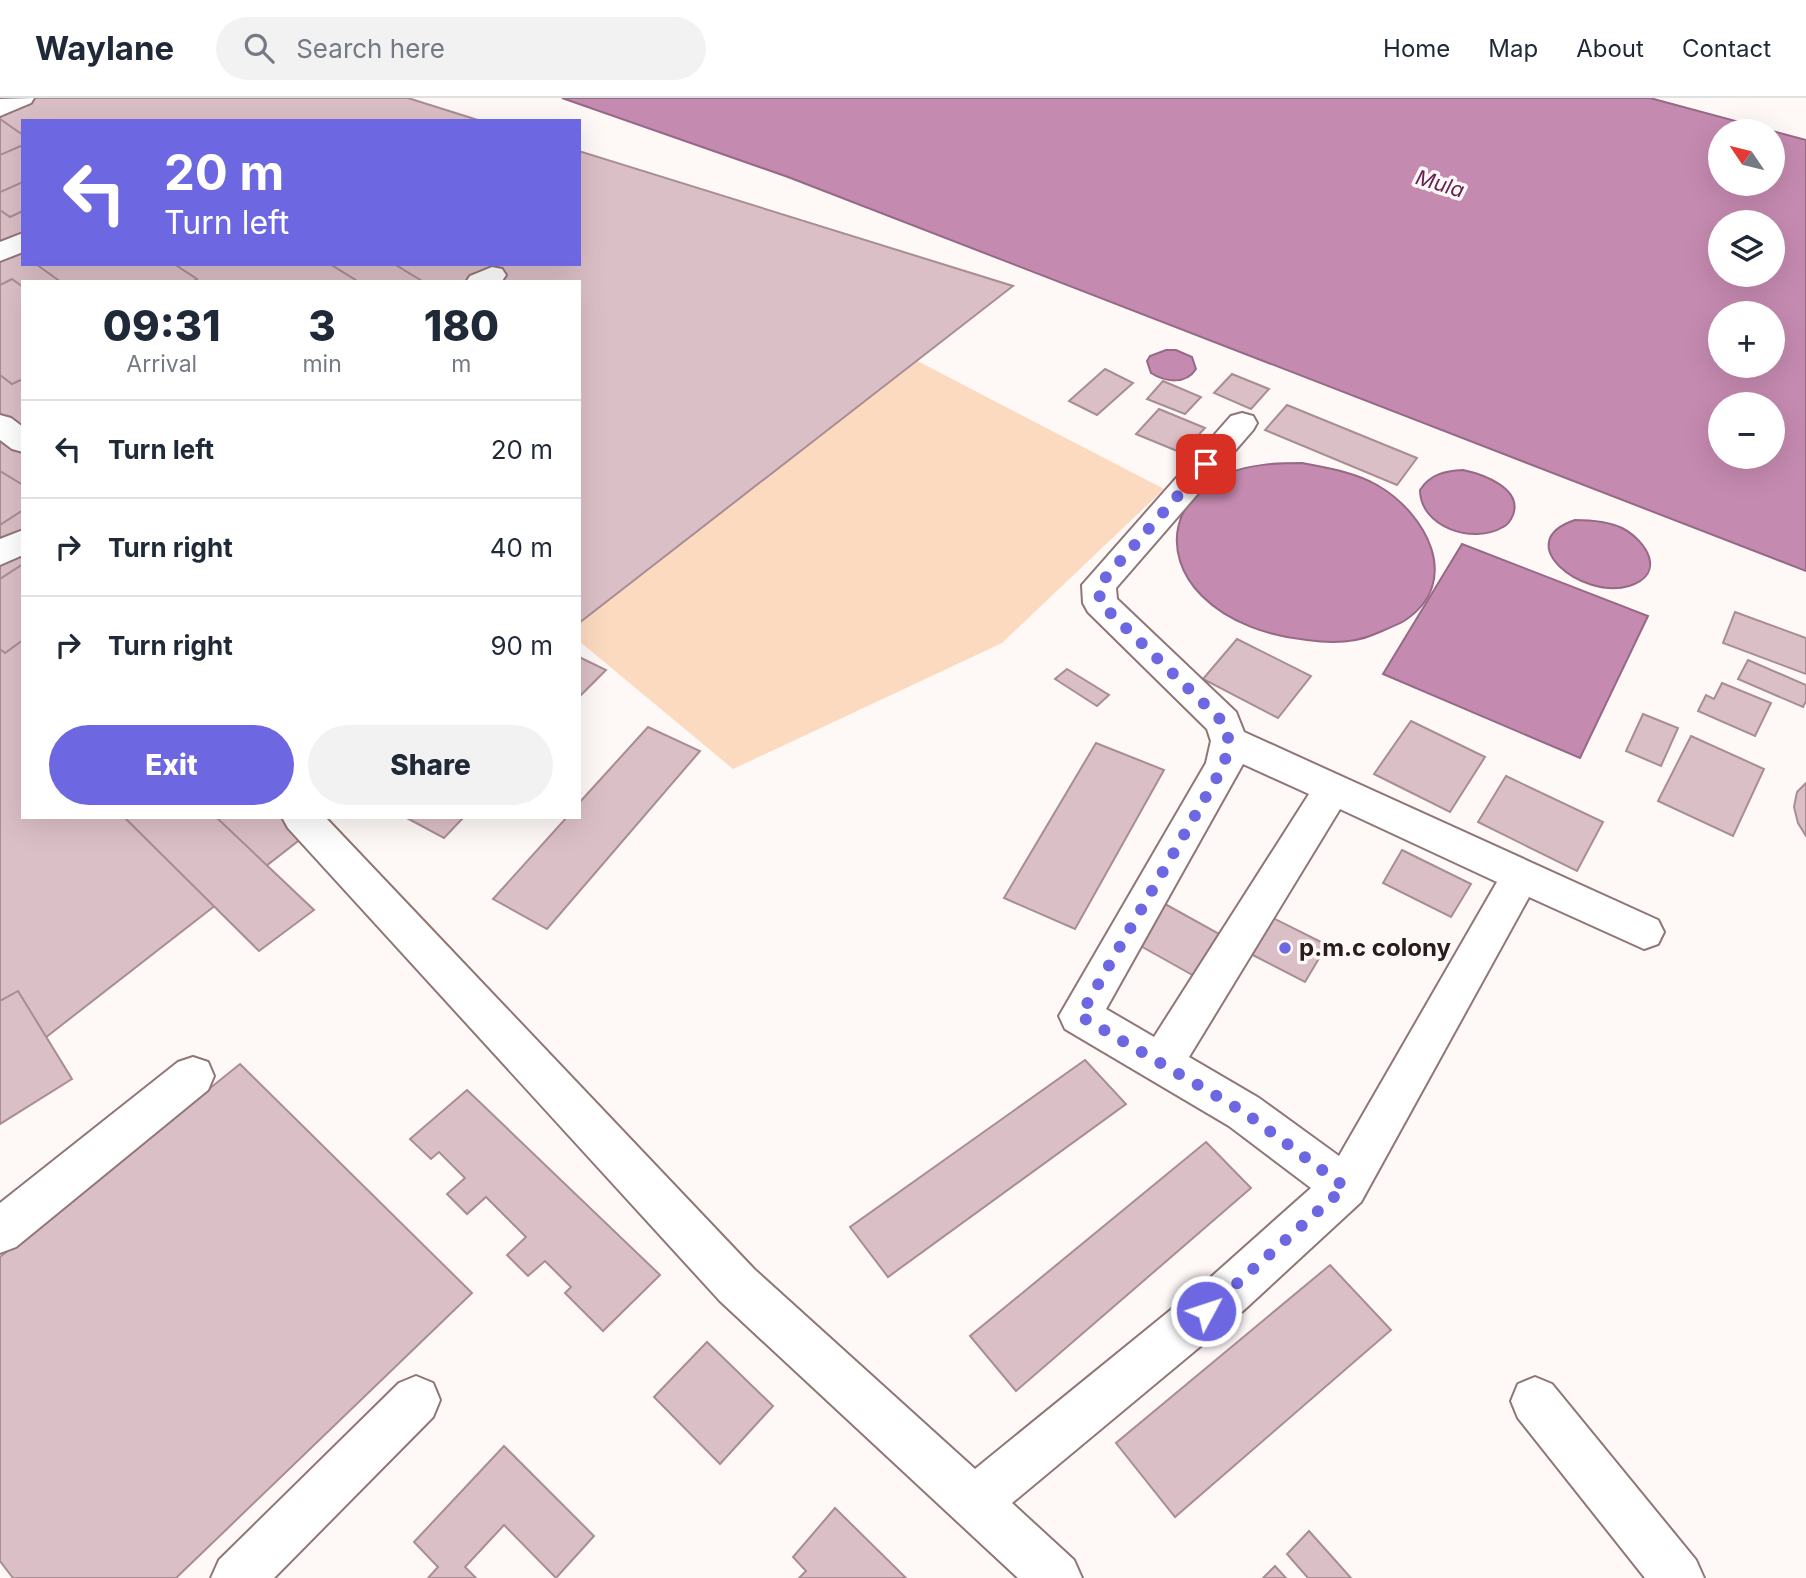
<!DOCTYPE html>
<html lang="en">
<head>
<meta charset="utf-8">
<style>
	body { margin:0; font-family:Inter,sans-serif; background:#f2f2f3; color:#1f2937; height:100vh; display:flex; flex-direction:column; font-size:26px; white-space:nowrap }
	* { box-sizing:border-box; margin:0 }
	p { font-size:23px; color:#747a83 }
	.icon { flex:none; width:38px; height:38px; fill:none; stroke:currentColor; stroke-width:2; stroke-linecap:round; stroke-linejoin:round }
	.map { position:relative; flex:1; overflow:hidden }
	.side { position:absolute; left:21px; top:182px; width:560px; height:539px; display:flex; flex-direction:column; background:#fff; border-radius:0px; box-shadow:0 7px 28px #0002 }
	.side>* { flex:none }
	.banner { position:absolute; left:21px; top:21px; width:560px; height:147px; border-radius:0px; box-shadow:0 7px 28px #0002; background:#6d68e2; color:#fff; overflow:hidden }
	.needle { width:46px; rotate:305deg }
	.controls { position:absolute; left:1708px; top:21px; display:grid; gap:14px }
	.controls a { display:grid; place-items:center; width:77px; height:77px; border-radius:50%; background:#fff; box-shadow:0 7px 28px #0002; font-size:35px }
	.pin { position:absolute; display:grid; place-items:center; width:60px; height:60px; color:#fff; margin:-30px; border-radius:14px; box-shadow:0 4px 10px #0006 }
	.me { position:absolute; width:77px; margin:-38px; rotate:50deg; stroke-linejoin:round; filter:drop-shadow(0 0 5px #0008) }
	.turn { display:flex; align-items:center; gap:24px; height:147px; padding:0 28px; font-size:32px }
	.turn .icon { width:91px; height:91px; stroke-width:2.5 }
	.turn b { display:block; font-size:49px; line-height:60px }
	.eta { display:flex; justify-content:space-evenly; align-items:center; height:119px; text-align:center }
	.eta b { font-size:42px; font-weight:800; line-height:49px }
	.action { display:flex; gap:14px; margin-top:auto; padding:14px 28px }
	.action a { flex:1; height:80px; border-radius:42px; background:#6d68e2; color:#fff; font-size:28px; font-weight:800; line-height:80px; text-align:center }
	.action a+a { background:#f2f2f3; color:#1f2937 }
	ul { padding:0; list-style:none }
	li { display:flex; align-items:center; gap:21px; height:98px; padding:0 28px; border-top:2px solid #e0e1e3 }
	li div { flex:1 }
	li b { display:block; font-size:26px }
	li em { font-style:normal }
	header { display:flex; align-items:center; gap:42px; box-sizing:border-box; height:98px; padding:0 35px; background:#fff; border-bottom:2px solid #e0e1e3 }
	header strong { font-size:33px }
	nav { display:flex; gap:38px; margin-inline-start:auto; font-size:24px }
	.search { width:490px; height:63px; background:#f2f2f3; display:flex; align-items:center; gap:18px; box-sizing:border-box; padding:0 24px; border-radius:38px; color:#747a83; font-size:26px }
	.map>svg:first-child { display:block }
</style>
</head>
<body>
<header>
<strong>Waylane</strong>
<div class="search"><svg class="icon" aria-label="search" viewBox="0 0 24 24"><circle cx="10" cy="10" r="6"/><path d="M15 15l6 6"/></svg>Search here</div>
<nav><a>Home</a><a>Map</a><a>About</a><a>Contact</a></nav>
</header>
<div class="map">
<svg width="1806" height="1480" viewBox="0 0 1806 1480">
	<rect width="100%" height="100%" fill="#fef8f7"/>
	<path fill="#fcdac0" d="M773,188l391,203 -162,154 -269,126 -154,-128v-198z"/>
	<g fill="#c58ab0" stroke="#966984" stroke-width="2" fill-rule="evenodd">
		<path d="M562,0h1088l156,42v431l-1018,-394zM1720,33h53v53h-53zM1720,124h53v53h-53zM1720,215h53v53h-53zM1720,306h53v53h-53z"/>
		<path d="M1166,252h10l16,7 4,12c-10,16 -31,13 -45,4l-4,-12 3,-5z"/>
		<path d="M1302,365c25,5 52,9 75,22 49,28 87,97 27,136 -9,5 -20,9 -29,13 -20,9 -47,9 -68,6 -38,-4 -78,-17 -105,-44 -43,-43 -29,-102 27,-123 23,-9 48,-10 73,-10z"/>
		<path d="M1463,372c19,4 60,18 50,45 -2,5 -5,10 -10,12 -30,18 -83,0 -83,-37 10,-16 25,-19 43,-20z"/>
		<path d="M1575,422c16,0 32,1 47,8 25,13 45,46 7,58 -47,14 -120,-44 -54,-66z"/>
		<path d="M1462,446l186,72 -68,142 -197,-84z"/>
	</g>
	<g fill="#dbbfc6" stroke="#a88d94" stroke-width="2">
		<path d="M0,0h408l73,23h-458v143h556v-113l434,135 -434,337v-341h-556v535h306l-329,256z"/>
		<path d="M0,21l23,16v10l-23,10z"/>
		<path d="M23,84v29l-13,6 -10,-7v-18z"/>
		<path d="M36,166h138l23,15 -5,3h-131z"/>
		<path d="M330,166h64l28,17 -63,1z"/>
		<path d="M12,181l11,8v92l-11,5 -12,-9v-90z"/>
		<path d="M1105,271l28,14 -36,32 -28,-14z"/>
		<path d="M1232,276l37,15 -18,20 -37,-16z"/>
		<path d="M1163,283l38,16 -16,17 -38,-15z"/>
		<path d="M1287,307l130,53 -20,27 -132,-55z"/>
		<path d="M1159,311l46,19 -23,25 -46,-19z"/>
		<path d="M0,373l23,14v25l-23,15z"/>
		<path d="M23,466v76l-18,13 -5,-4v-70z"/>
		<path d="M1735,514l71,26v36l-83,-31z"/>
		<path d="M1237,541l74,37 -33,42 -75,-39z"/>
		<path d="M579,559l27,13 -27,27z"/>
		<path d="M1748,562l58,25v16l-3,6 -65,-28z"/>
		<path d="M1067,571l42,26 -12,11 -42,-27z"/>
		<path d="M1722,585l49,20 -16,33 -57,-25 8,-16 8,4z"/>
		<path d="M1643,616l35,14 -17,38 -35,-15z"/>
		<path d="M1411,623l74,36 -35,55 -76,-38z"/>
		<path d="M648,629l52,24 -153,178 -54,-30 74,-82h12v-14z"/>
		<path d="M1691,638l73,33 -31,67 -75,-35z"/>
		<path d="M1096,645l68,27 -89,159 -71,-31z"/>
		<path d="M1506,678l97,46 -26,49 -99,-49z"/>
		<path d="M1806,685v53l-8,-13 -4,-16 3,-15z"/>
		<path d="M124,719h92l98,93 -55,41z"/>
		<path d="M405,719h59l-20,21z"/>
		<path d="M1402,752l69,34 -20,33 -68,-34z"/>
		<path d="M1165,806l58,32 -27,41 -59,-33z"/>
		<path d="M1265,816l62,31 -22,37 -62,-32z"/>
		<path d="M18,893l54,88 -72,45v-123z"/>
		<path d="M1085,962l41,44 -238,173 -38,-50z"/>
		<path d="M240,966l232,229 -296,285h-163l-13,-17v-304z"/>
		<path d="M467,992l193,185 -57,56 -38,-38 6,-6 -26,-26 -17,15 -21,-21 19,-18 -40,-40 -19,17 -20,-20 18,-16 -26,-26 -8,7 -21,-20z"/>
		<path d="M1206,1044l45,46 -235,203 -46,-55z"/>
		<path d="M1330,1167l61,65 -216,187 -59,-74z"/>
		<path d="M707,1244l66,64 -53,58 -66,-67z"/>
		<path d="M504,1348l90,90 -38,42 -52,-53 -39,42 11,11h-48l10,-11 -24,-25z"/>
		<path d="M835,1410l71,70h-107l7,-7 -13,-14z"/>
		<path d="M1309,1433l42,47h-43l-21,-24z"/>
		<path d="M1275,1468l11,12h-23z"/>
	</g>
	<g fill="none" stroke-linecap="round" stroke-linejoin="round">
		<g stroke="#907675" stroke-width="4">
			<g id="minor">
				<path d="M34,0l-3,5 -31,13v-17z"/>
				<path d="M23,135v19l-23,9v-19z"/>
				<path d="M492,169l10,2 4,6 -4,6 -36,1 4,-6z"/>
				<path d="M1242,315l11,3 4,7 -4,7 -137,158 1,11 119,113 8,20 414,188 6,12 -6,12 -14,5 -115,-52 -168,305 -117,108 -232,193 62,57 8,18h-64l-298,-277 -432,-473 -6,-11h43l429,452 221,200 235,-191 101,-90 -82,-62 -164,-97 -6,-13 147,-253 5,-22 -4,-12 -119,-117 -5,-9 -1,-18 149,-169zM1243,666l66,30 -155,243 -48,-28zM1340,711l157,73 -158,274 -80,-58 -70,-41z"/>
				<path d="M0,317l11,3 12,9v25l-11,-3 -12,-9z"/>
				<path d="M23,432v25l-23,10v-26z"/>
				<path d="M193,959l15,5 6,14 -6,14 -192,157 -16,6v-50l178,-141z"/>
				<path d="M416,1278l17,7 7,17 -7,17 -159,161h-63l8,-18 180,-177z"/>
				<path d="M1535,1279l17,7 144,176 8,18h-59l-127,-160 -7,-17 7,-17z"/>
			</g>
		</g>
		<use href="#minor" fill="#fff" fill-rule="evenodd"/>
	</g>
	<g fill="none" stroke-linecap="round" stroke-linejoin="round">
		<path stroke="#6d68e2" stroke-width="12" stroke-dasharray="0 21.6" d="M1206,366l-107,121 1,18 123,119 6,19 -5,24 -144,251 164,96 101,75 -139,124"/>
	</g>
	<circle fill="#6d68e2" stroke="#fef8f7" stroke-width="2.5" cx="1285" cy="850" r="7"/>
	<g text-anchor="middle" stroke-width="7" stroke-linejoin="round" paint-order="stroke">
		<g font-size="21" font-style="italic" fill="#672153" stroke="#fef8f7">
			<text transform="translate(1440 86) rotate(17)" y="7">Mula</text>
		</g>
		<g font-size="24" font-weight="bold" fill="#281d1d" stroke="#fef8f7" text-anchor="start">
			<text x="1299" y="858">p.m.c colony</text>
		</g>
	</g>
</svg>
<div class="controls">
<a><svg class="needle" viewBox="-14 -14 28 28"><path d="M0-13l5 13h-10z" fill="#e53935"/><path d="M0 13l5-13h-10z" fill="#747a83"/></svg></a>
<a><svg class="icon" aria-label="layers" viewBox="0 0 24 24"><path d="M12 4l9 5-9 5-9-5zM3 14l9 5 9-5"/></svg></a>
<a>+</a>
<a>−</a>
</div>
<div class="pin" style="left:1206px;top:366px;background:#d93025"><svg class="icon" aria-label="arrive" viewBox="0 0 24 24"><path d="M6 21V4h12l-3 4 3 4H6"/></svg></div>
<svg class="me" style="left:1206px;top:1213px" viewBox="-20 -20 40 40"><circle r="17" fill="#6d68e2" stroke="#fff" stroke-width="3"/><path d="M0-11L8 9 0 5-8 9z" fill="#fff"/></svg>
<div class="banner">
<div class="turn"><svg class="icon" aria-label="left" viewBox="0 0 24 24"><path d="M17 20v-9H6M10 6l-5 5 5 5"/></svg><div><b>20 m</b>Turn left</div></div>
</div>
<section class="side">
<div class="eta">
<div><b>09:31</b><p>Arrival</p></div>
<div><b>3</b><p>min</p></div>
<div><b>180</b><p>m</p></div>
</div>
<ul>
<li><svg class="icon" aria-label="left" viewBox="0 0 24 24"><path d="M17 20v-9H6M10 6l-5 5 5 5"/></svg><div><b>Turn left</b></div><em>20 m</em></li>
<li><svg class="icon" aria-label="right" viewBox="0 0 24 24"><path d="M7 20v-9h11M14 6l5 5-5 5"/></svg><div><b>Turn right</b></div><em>40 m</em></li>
<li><svg class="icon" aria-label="right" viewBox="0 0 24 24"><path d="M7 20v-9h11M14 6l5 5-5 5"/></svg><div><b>Turn right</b></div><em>90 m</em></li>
</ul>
<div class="action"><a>Exit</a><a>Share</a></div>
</section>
</div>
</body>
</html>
